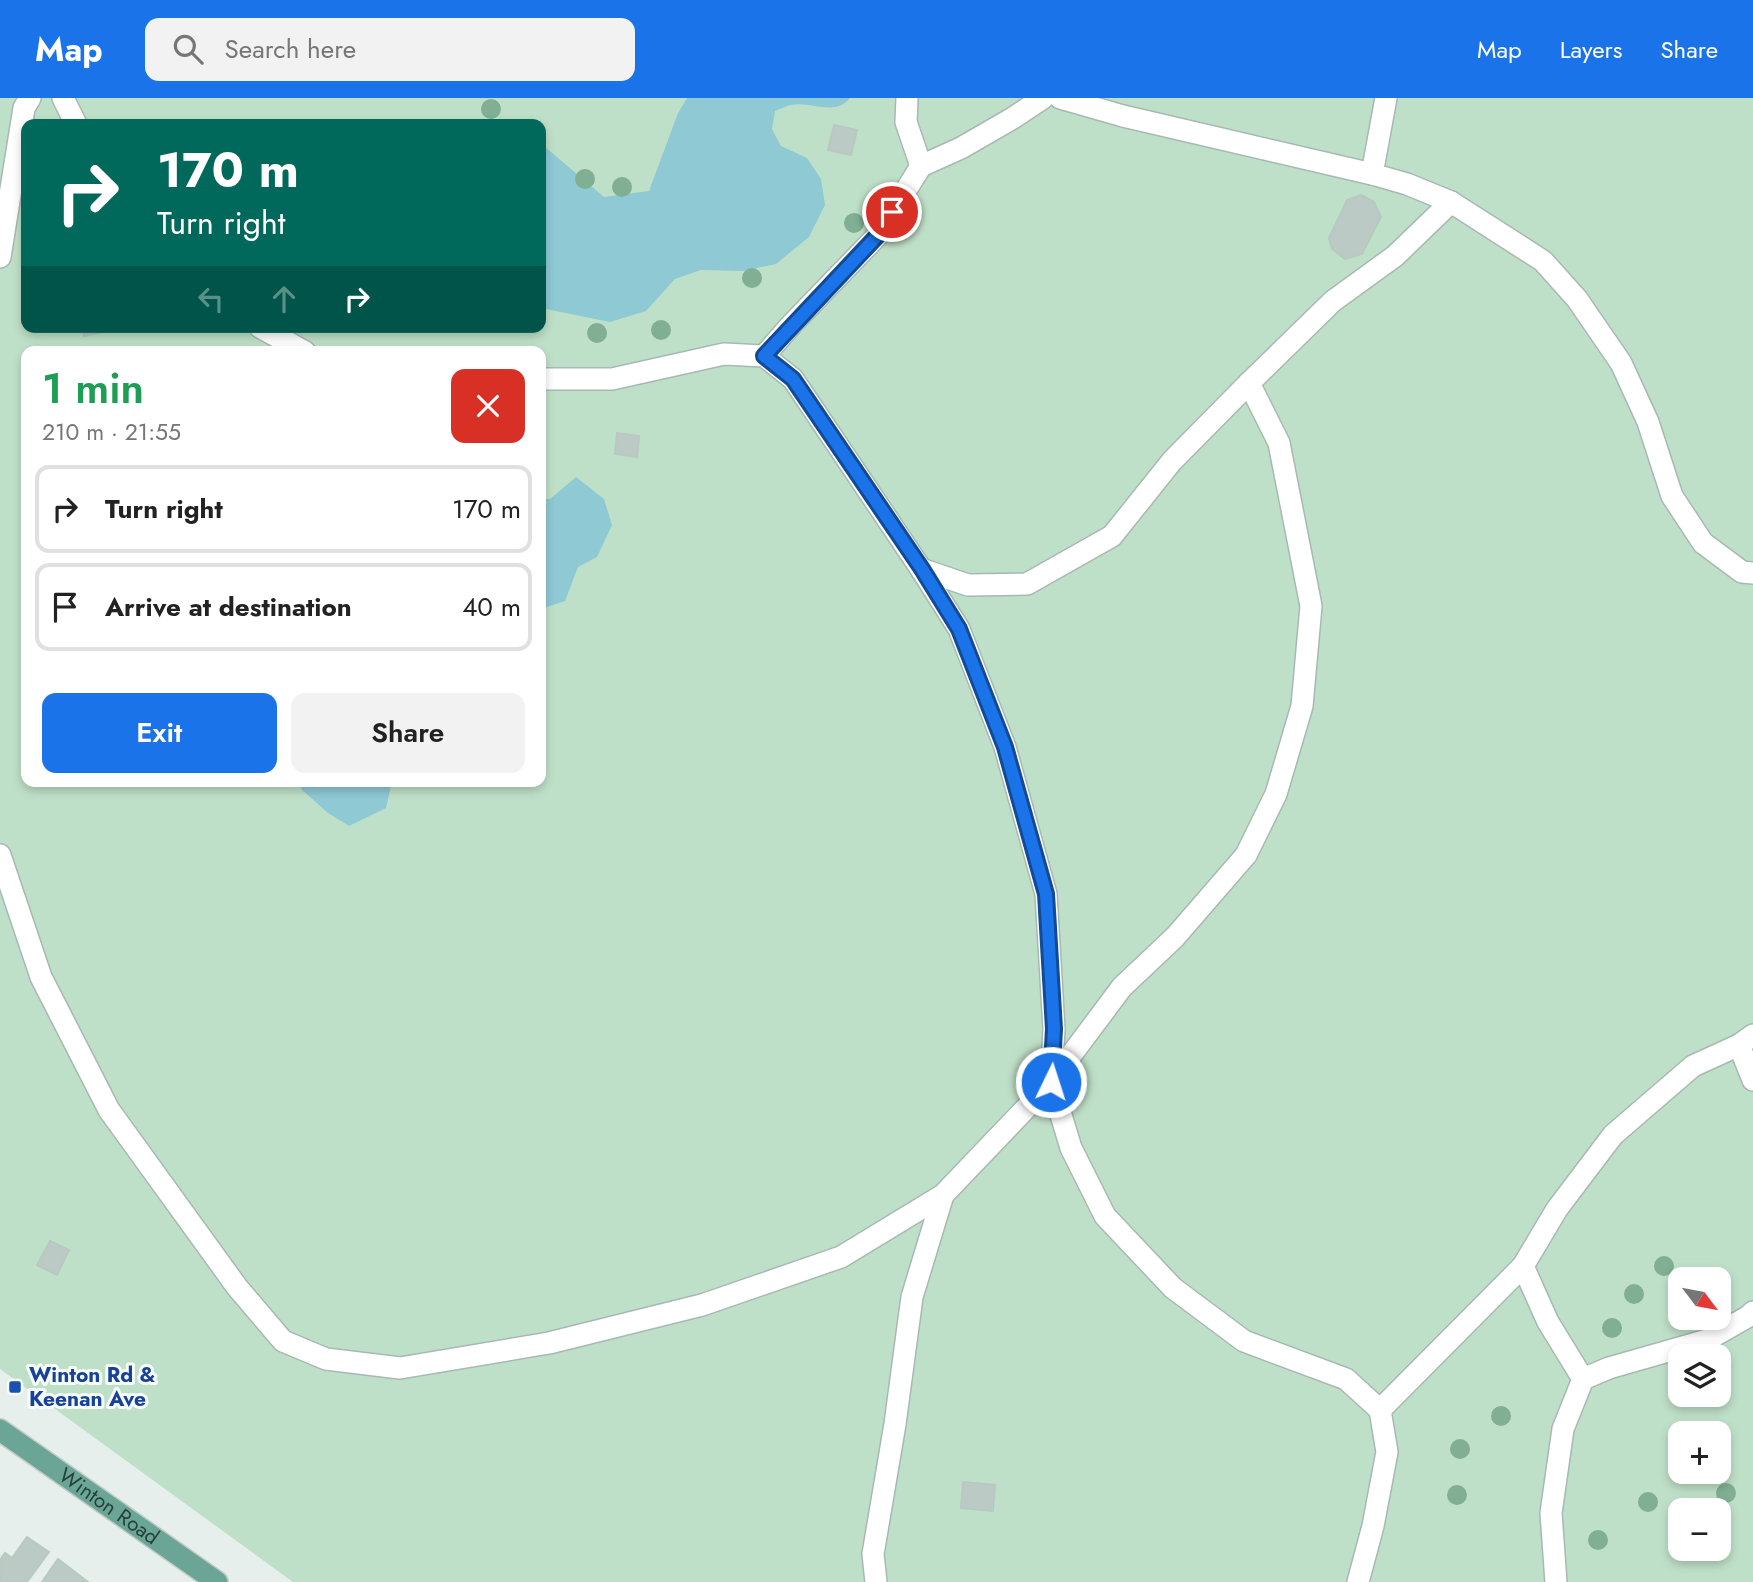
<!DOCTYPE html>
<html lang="en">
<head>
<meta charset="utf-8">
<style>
	body { margin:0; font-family:Jost,sans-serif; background:#f2f2f2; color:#222; height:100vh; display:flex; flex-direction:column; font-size:26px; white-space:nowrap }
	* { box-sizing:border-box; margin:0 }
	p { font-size:23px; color:#767676 }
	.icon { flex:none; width:38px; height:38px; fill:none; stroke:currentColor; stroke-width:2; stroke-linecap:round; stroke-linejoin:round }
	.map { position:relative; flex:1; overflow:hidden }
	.panel { position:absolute; left:21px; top:248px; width:525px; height:441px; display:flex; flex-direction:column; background:#fff; border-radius:14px; box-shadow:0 4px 10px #0003 }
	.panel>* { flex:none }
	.banner { position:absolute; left:21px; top:21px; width:525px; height:214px; border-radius:14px; box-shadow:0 4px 10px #0003; background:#00695c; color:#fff; overflow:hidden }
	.needle { width:46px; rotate:122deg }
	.fabs { position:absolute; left:1668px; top:1169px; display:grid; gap:14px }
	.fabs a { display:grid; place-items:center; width:63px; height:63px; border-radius:14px; background:#fff; box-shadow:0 4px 10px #0003; font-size:35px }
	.pin { position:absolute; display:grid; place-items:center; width:60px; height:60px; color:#fff; margin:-30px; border:4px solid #fff; border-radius:50%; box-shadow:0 2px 7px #0007 }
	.me { position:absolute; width:77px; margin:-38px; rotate:4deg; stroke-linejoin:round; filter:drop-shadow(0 0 5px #0008) }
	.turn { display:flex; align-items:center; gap:24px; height:147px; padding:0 21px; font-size:32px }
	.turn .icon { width:91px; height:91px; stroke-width:2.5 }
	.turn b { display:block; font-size:49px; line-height:60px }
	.lanes { display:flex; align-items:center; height:66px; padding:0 21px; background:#0003; justify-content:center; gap:35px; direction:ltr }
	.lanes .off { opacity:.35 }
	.round { display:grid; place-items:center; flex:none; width:74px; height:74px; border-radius:14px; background:#f2f2f2 }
	.summary { display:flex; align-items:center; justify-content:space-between; height:119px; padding:0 21px }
	h1 { font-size:42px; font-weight:600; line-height:52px; color:#1e9e55 }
	.primary-button { display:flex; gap:14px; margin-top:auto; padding:14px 21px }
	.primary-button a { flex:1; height:80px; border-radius:14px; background:#1a73e8; color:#fff; font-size:28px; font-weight:600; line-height:80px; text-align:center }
	.primary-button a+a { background:#f2f2f2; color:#222 }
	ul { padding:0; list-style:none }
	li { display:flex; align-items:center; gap:21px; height:88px; margin:0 14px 10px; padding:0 7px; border:4px solid #e0e0e0; border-radius:14px }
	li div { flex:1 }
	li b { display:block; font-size:26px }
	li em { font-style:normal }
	header { display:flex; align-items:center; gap:42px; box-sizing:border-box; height:98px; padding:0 35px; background:#1a73e8; color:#fff }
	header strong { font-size:33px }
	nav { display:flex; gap:38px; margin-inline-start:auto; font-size:24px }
	.search { width:490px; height:63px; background:#f2f2f2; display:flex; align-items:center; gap:18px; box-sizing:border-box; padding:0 24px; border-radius:14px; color:#767676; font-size:26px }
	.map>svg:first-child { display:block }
</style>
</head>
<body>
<header>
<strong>Map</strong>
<div class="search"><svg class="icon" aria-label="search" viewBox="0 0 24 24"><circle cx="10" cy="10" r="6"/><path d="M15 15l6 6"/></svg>Search here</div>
<nav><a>Map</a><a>Layers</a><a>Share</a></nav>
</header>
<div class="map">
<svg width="1753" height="1484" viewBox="0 0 1753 1484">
	<rect width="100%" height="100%" fill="#e6efeb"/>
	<path fill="#bfe0c8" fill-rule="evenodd" d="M0,0h1753v1484h-1460l-293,-213zM26,26h515v203h-515zM26,254h515v430h-515zM1680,1181h38v39h-38zM1680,1258h38v39h-38zM1680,1335h38v39h-38zM1680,1412h38v39h-38z"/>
	<g fill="#8ec9d4">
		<path d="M687,0h163c-15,19 -39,3 -59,7 -5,1 -11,4 -16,6l-3,18 9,17 26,12 14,21 4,26 -16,32 -33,27 -33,7 -42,-1 -26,9 -29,32 -36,11 -69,-14v-161l3,-1 60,51 45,-6 29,-78z"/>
		<path d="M576,379l28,22 8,26 -15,32 -19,10 -13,34 -24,8v-110h9z"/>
		<path d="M303,684h87l1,4 -5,22 -37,18 -21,-13 -27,-24z"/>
	</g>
	<g fill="#bbcac4" stroke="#b8c9c2" stroke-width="2">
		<path d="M834,27l23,5 -6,25 -23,-5z"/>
		<path d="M1361,97l13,7 7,15 -19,37 -17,5 -13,-10 -3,-11 18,-38z"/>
		<path d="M82,229h20l1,5 -19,4z"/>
		<path d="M617,335l22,3 -2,21 -22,-3z"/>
		<path d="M50,1143l19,9 -12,25 -20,-10z"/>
		<path d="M963,1384l32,3 -2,26 -32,-3z"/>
		<path d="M27,1439l22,15 -22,30h-27v-22l5,-7 7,5z"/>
		<path d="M58,1461l30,23h-46z"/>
	</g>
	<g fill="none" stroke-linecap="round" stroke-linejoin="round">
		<g stroke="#a8b8b2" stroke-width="24">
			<g id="minor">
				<path d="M63,0l13,26"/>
				<path d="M907,0l-1,24 15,44"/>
				<path d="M1060,0l63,18 249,58 35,10 44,18 92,59 34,38 44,64 27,59 24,74 31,47 39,29 11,1"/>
				<path d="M1372,76l14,-76"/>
				<path d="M0,159l24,-149 6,-10"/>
				<path d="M260,229l45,25"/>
				<path d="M764,258l28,-32 86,-89 43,-69 40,-18 52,-30 30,-20"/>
				<path d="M541,281h71l112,-25 40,2 29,23 128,190 38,60 46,118 41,147 8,135 -3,53 20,66 34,68 68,72 71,53 102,38 34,31 7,42 -14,74 -15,56"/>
				<path d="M921,471l47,16 59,-1 85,-48 60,-75 77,-78 84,-82 62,-45 56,-54"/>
				<path d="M0,757l41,122 68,133 128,177 46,54 43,18 74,9 149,-25 153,-38 139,-48 102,-62 108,-113 71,-95 53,-50 71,-82 30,-61 26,-88 9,-100 -32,-163 -30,-60"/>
				<path d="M1739,947l14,35"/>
				<path d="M1523,1168l25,56 35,57"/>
				<path d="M1380,1312l143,-144 34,-57 56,-74 80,-69 46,-21 14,-10"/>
				<path d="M876,1484l-3,-28 22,-130 17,-127 31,-102"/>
				<path d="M1556,1484l-5,-69 12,-84 20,-50 26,-11 98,-28 42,-24 4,-4"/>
			</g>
		</g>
		<g stroke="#c2cac8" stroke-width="24">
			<g id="major">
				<path id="s1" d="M0,1332l217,152"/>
			</g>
		</g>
		<use href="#minor" stroke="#fff" stroke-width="21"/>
		<use href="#major" stroke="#6aa596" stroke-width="21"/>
	</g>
	<g fill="#80af93">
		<circle cx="491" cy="11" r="10"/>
		<circle cx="585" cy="81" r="10"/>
		<circle cx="622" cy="89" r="10"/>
		<circle cx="854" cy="125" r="10"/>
		<circle cx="752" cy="180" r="10"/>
		<circle cx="661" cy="232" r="10"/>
		<circle cx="597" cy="235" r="10"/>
		<circle cx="1664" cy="1168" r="10"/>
		<circle cx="1634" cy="1196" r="10"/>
		<circle cx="1612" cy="1230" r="10"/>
		<circle cx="1501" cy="1318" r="10"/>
		<circle cx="1460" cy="1351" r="10"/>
		<circle cx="1726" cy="1395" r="10"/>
		<circle cx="1457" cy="1397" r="10"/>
		<circle cx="1648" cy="1404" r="10"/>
		<circle cx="1598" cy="1442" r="10"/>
	</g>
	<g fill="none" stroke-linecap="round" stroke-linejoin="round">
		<g stroke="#114b97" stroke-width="18">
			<path id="route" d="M892,114l-14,23 -114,121 29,23 129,190 37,60 46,118 41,147 8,135 -3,53"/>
		</g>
		<use href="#route" stroke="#1a73e8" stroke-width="12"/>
	</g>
	<rect fill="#1a4fb4" stroke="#f7fbf9" stroke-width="2.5" x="8" y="1282" width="14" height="14" rx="3.5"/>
	<g text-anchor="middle" stroke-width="6" stroke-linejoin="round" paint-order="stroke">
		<g font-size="21" font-weight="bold" fill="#164399" stroke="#f7fbf9" text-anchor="start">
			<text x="29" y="1284">Winton Rd &amp;<tspan x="29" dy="24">Keenan Ave</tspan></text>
		</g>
		<g font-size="21" fill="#24423a" stroke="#f7fbf9">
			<text dy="7" stroke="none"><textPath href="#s1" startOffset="133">Winton Road</textPath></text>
		</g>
	</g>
</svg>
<div class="fabs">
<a><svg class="needle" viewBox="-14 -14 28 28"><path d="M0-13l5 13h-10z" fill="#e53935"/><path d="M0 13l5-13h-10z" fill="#767676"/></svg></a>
<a><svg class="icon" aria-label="layers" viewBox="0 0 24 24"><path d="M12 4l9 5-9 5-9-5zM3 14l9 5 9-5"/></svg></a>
<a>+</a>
<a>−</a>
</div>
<div class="pin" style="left:892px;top:114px;background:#d93025"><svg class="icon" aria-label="arrive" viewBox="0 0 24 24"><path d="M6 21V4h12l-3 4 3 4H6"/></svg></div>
<svg class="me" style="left:1051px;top:984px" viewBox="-20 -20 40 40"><circle r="17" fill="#1a73e8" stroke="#fff" stroke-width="3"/><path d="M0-11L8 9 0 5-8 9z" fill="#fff"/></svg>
<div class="banner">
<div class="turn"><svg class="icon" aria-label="right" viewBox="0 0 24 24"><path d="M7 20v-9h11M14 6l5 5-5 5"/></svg><div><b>170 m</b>Turn right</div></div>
<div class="lanes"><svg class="icon off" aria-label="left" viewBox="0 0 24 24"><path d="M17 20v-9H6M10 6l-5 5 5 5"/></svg><svg class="icon off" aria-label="ahead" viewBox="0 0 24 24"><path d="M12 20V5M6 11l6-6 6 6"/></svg><svg class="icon" aria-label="right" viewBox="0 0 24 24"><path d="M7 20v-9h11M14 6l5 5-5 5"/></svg></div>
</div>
<section class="panel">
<div class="summary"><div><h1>1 min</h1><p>210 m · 21:55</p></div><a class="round" style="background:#d93025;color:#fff"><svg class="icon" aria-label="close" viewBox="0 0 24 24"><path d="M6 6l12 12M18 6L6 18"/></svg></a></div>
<ul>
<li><svg class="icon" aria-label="right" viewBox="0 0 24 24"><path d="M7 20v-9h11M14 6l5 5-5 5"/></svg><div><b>Turn right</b></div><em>170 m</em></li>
<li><svg class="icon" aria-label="arrive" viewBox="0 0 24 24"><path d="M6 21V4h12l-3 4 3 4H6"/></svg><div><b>Arrive at destination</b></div><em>40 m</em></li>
</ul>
<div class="primary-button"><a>Exit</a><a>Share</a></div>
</section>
</div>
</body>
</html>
